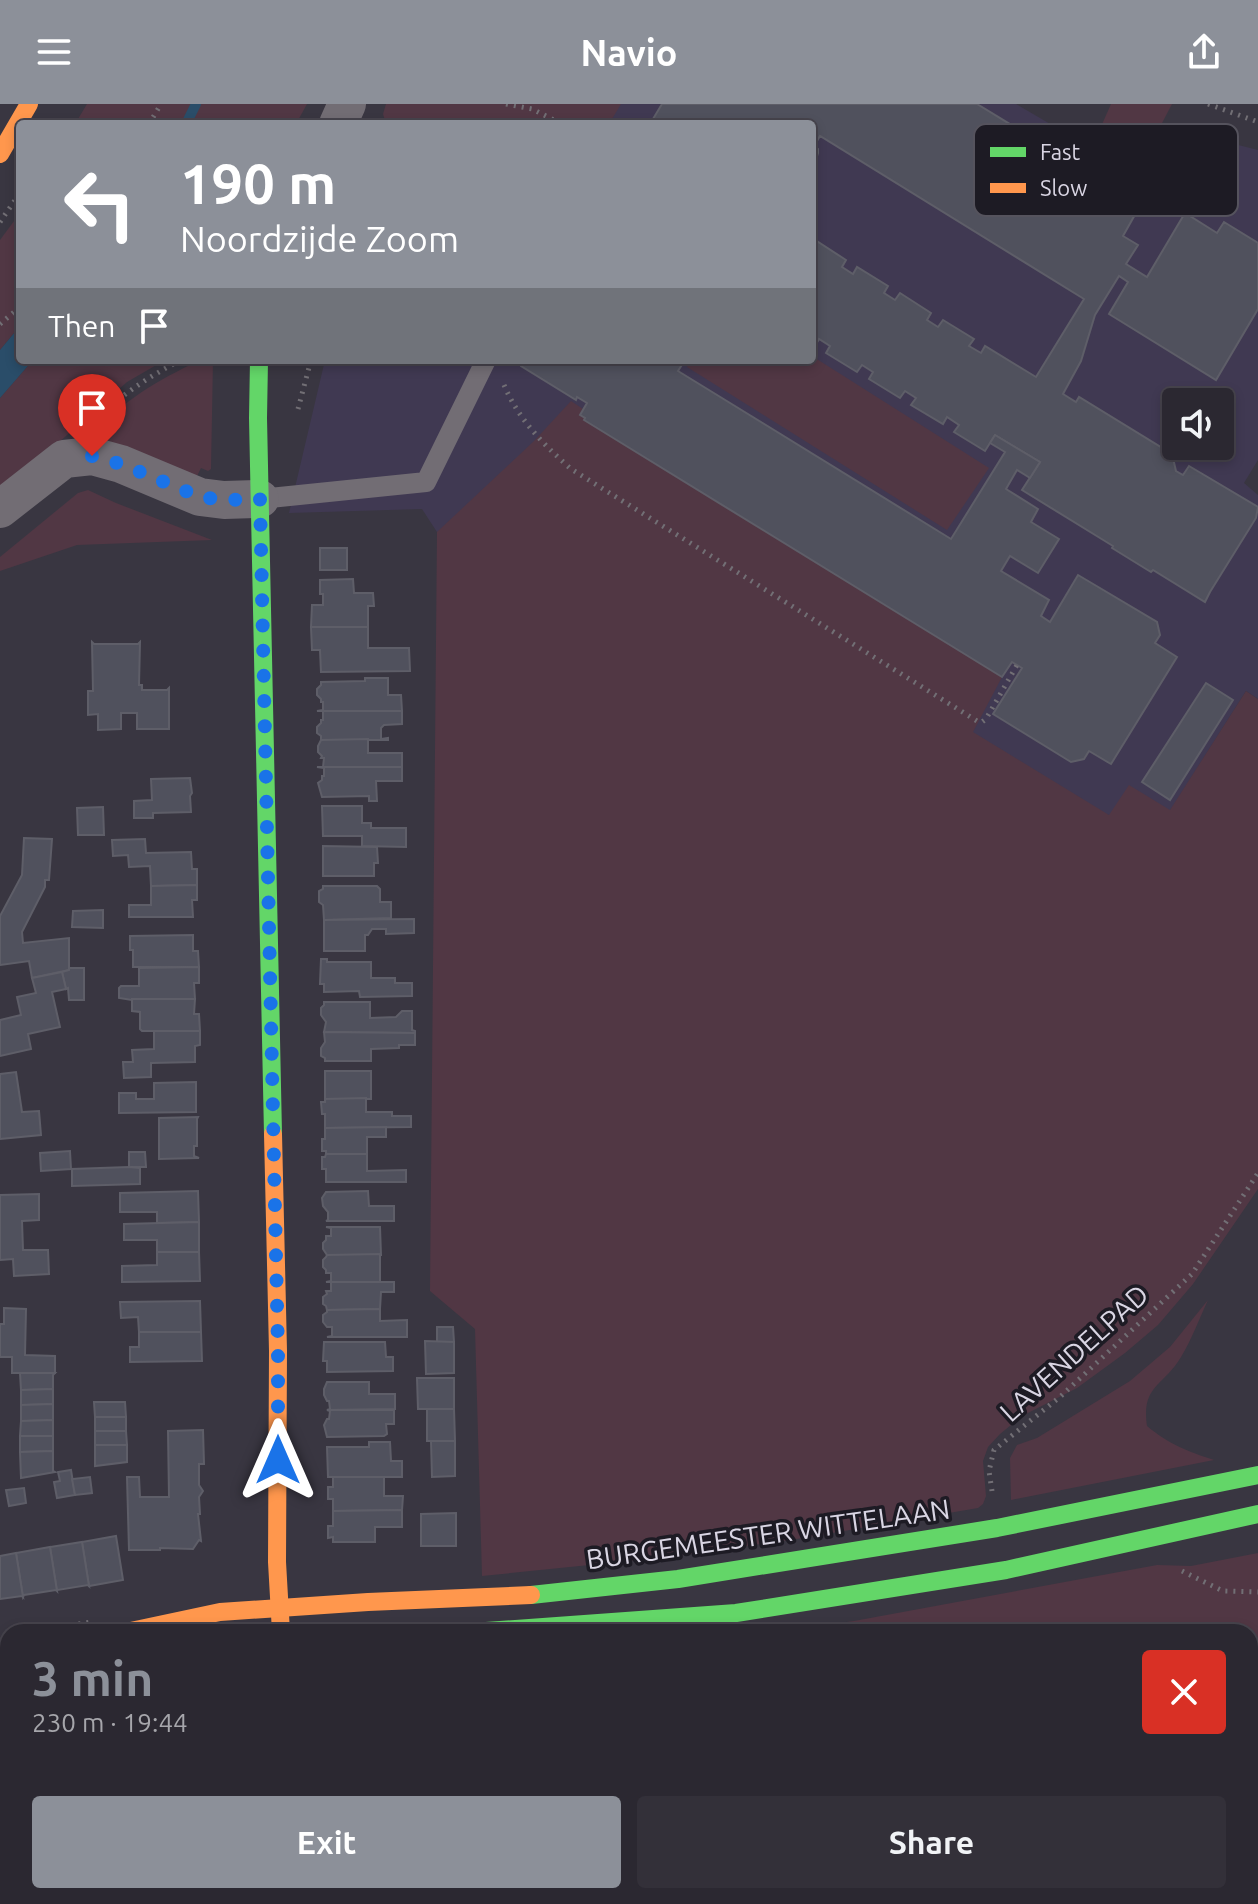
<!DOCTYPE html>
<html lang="en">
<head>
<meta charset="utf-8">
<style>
	body { margin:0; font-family:Ubuntu,sans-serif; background:#333039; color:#f1f3f6; height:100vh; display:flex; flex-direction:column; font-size:30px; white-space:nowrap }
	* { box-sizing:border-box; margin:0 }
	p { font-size:26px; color:#a6a6ab }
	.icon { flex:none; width:44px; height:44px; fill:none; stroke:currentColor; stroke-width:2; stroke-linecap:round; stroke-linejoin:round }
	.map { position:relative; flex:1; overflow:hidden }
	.sheet { position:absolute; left:0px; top:1520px; width:1258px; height:280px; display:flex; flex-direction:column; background:#2b2831; border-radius:24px 24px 0 0; box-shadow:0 4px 12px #0003,0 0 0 2px #47444d }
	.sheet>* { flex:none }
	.guide { position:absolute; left:16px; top:16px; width:800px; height:244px; border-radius:8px; box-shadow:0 4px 12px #0003,0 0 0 2px #47444d; background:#8c9099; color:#fff; overflow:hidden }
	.buttons { position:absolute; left:1162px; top:284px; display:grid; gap:16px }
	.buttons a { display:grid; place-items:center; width:72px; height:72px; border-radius:8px; background:#2b2831; box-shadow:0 4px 12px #0003,0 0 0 2px #47444d; font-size:40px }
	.pin { position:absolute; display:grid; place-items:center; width:68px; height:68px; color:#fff; margin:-82px -34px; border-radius:50% 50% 50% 0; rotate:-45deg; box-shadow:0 0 8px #0007 }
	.pin .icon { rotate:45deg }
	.me { position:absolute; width:88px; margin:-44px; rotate:0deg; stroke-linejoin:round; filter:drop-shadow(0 0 6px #0008) }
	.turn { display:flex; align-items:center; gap:28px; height:168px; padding:0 32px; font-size:36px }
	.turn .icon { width:104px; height:104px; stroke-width:2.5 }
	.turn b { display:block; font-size:56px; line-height:68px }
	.then { display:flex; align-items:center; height:76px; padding:0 32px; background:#0003; gap:16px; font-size:30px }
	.round { display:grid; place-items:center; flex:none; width:84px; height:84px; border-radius:8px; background:#333039 }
	.overview { display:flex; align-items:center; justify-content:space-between; height:136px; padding:0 32px }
	h1 { font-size:48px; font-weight:600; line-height:60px; color:#8c9099 }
	.button { display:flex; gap:16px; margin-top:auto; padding:16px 32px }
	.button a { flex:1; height:92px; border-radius:8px; background:#8c9099; color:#fff; font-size:32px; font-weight:600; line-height:92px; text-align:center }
	.button a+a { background:#333039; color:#f1f3f6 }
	header { display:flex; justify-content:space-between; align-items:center; height:104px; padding:0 32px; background:#8c9099; color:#fff; font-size:36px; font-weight:600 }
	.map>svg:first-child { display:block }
</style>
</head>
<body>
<header><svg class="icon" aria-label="menu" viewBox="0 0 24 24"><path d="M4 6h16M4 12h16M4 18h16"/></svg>Navio<svg class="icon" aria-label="share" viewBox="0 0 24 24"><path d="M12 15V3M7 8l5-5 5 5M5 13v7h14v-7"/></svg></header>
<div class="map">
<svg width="1258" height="1800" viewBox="0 0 1258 1800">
	<rect width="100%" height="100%" fill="#393641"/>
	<path fill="#403952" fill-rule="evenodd" d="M393,0h623l142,83 29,-55 71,18v310l-14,23 14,12v204l-12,-8 -76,120 -61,4 -619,-228 -53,-55 -15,-23 -133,4 36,-153h487v-236h-428zM1176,298h44v44h-44z"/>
	<g fill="#513744">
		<path d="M87,0h220l-11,20h-221z"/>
		<path d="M386,0h235l-12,20h-223l-3,-10z"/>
		<path d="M1111,0h61l-44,84 -43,-25z"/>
		<path d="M20,109v113l-20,24v-110z"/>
		<path d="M812,252l177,112 -42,62 -260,-163 4,-7h121z"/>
		<path d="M33,256h132l-38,22 -78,69 -49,40v-93z"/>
		<path d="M200,256h13l-2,109 -3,2 -7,-3 -4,8 -105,-36v-4c34,-38 63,-54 108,-76z"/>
		<path d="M571,297l12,8 -3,5 5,4 -1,2 418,257 -29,55 136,83 20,-30 41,25 76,-119 12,8v490l-65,95 -35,41 -33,28 -48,35 -55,28 -22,18 -12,13 -5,14 3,35 -3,8 -5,4 -175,30 -125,18 -196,20 -7,-247 -45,-38 7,-759 97,-91z"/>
		<path d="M88,386l28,13 96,37 -135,5 -77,26v-14l78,-64z"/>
		<path d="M1208,1196c-9,19 -16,39 -27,57 -17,29 -40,28 -34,69 23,19 40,25 67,34l-203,40 -1,-42 7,-13 20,-7 93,-57 40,-34z"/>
		<path d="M1258,1449v351h-139l-9,-8h140v-264h-476l80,-11 303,-56 34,1z"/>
		<path d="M492,1792h105l-6,8h-98z"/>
	</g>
	<path fill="#2a4d69" d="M20,222v34h13l-33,38v-48z"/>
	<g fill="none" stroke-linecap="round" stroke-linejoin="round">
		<path stroke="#2a4d69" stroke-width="10" d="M186,20l10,-20"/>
	</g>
	<g fill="#50515d" stroke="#5e5e68" stroke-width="2">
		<path d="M662,0h315l164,100 -18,32 15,9 -12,19 21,13 38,-64 32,20 7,-11 34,21v66l-42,71 -107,-66 19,-32 -9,-6 -24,39 -14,46 -18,33 13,8 3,-5 93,57 4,17 7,4 6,-9 69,41 -2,11 -46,74 -5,10 -52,-32 -2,2 -39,-24 1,-2 -91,-56 18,-28 -45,-27 -10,16 -31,-19 5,-7 -12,-8 -4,7 -32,-19 5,-7 -11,-7 -5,7 -31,-19 4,-7 -11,-7 -5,7 -31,-19 4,-7 -11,-7 -4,7 -3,-1v-100l3,-5 31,20 -4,7 11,7 4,-7 31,19 -4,7 11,7 5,-7 31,20 -4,7 11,7 5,-7 31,19 -5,7 12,7 4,-7 51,31 48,-78 -264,-163 -6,10 4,3v4l-6,19v-48h-162z"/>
		<path d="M518,256h97l4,3 2,-3h64l-7,11 273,168 54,-87 -15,-9 5,-8 45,27 -10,16 -13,-8 -11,19 32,20 -7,13 28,17 -21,34 -28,-17 -9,15 48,29 -8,16 9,6 28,-47 79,47 3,13 -5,8 22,14 -66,107 -22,-13 -5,8 -13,3 -78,-48 29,-46 -10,-6 -10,15 -418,-257 1,-2 -5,-3 7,-12 -10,-6 -1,3 -55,-34z"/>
		<rect x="320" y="444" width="27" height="22"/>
		<path d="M353,475l1,14h19l1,13h-6v21h-57l1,-22h11v-11h-3v-14z"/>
		<path d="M311,523h57v21h41l1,23 -89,1 -1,-22h-8z"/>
		<path d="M92,538l2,2h44l2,-2 -1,43h3v5h25l2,-2v41h-32v-16h-16v16l-23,1v-16l-10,1v-24h5z"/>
		<path d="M365,574h23v17h13l1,16h-85l6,-1v-8h-2v-3l-4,-4v-6l4,-4v-3l44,-1z"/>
		<path d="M1206,579l27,17 -63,100 -28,-18z"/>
		<path d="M323,607h79v13l-18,1 -3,3v11l7,-1v2h-67v-4l-4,-3v-6l4,-4v-3h2z"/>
		<path d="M368,635v14h34v14h-85h6l1,-9h-3l1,-2 -4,-4v-6l3,-6z"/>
		<path d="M317,663h85v14h-26l1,20h-8v-5l-47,1 -4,-14 4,-3v-4h2v-8z"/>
		<path d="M190,674l2,15 -2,3 1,16 -38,1v5h-19v-17l18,-1 -1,-21z"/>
		<path d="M322,702h40v17h9v5h35v19l-44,-1v-10h-39z"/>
		<path d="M103,703l1,28h-26l-1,-27z"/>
		<path d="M24,734l28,1 -3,41h-4v7l-23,45 1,11 46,-5v32l-37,8 -3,-17 -29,4v-49l22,-41z"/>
		<path d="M145,735l1,14 45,-1 1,17h5v16l-46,1 -1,-20 -21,1 -1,-12 -15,1 -1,-16z"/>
		<path d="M323,742l54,1 1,16h-4v13h-51z"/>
		<path d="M197,781v15h-5l1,17h-64v-12h22v-19z"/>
		<path d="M323,782h54l3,3v13h11v16l-67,2 -1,-15 -4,-3v-11l4,-2z"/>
		<path d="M103,806v18l-31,-1 1,-16z"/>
		<path d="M414,815v14l-28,1v-5h-14l-4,6h-3v16h-41v-31z"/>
		<path d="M193,831v16h5l1,16h-66v-17h-3v-14z"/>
		<path d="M321,855h6v3h44v16h24v5h17v13l-52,1 -1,-6 -35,1v-8h-4z"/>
		<path d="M199,863v16h-5l1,16 -63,1 -13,-2v-10l2,-2h18v-18z"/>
		<path d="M69,864h15v32h-15l-1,-12 -2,1 -4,-17 7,-2z"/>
		<path d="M62,868l4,17 -14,3 8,35 -32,7 3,15 -31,7v-36l21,-5 -4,-18 19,-4 -4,-15z"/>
		<path d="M132,895h63l-1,15h5l1,17h-58l-2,-2v-17l-8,-1z"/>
		<path d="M324,898h46v16l26,-1 6,-6h10v19l3,1v2l-91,-1 2,-10 -5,-7v-7l3,-3z"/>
		<path d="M154,927h46v14l-5,1v16l-44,1v14l-27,1 -1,-16h10l-1,-12 22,-1z"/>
		<path d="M324,928l91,1v12h-16v3l-28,1v12h-46v-3l-4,-2v-8l4,-6z"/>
		<rect x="325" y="967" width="46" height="28"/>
		<path d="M16,968l6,40 17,-1 2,24 -41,4v-65z"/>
		<path d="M196,978v30l-77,1v-20h17v6h18v-16z"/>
		<path d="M366,994v14h26v4h19v11l-86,1v-14h-3l-1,-12h4v-3z"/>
		<path d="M198,1013l-1,2v27h-3v10l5,2 -40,1v-41z"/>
		<path d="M386,1023v10h-19v17h-41v-3h-4v-12h3v-11z"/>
		<path d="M70,1047l1,18 -30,2 -1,-18z"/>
		<path d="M129,1048h16l1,15h-17z"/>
		<path d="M326,1050h41v17l39,-1v12h-80v-13h-4v-12h3z"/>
		<path d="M129,1063l11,1v16l-68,2v-17z"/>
		<path d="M198,1087l1,31 -42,1v-11h-37v-19z"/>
		<path d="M368,1087l1,15h25v15h-68l2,-1v-8l-5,-6 -1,-8 4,-6z"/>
		<path d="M39,1090v26l-17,1 1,29h25l1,24 -35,2 -1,-17 -13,1v-65z"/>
		<path d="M199,1118v30h-42v-12h-33v-16z"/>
		<path d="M326,1123h54l1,28h-54l-4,-6v-6l3,-3v-4h5v-8z"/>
		<path d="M157,1148h42l1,29 -78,1v-16l35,-1z"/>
		<path d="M380,1150v28h-54l5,-1v-8h-5v-3l-3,-3v-7l3,-3 1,-2z"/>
		<path d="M326,1178h68v10h-13l-1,17 -53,1 -1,-4 -3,-2v-7l4,-3 -1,-3h5v-9z"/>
		<path d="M200,1197l1,31h-62l-1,-15 -17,1 -1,-16z"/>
		<path d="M4,1204l22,1 -1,46 30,1v17h-43v-16h-12v-33h4z"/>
		<path d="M380,1205v12l27,-1v17h-80l5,-1v-9h-5l-4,-5v-7l4,-3v-2z"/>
		<path d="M437,1223h16l1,15h-17z"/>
		<path d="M139,1228h62l1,29 -72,1v-15h9z"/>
		<path d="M425,1237l29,1v31l-28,1z"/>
		<path d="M324,1238h61l1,15h7v14l-66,1v-11h-4z"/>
		<path d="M20,1269h35l-2,2v14l-32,1z"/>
		<path d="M417,1274h37v31h-36z"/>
		<path d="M327,1278h42v12h26v15l-68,1 3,-1 -1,-8h-2l-3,-6v-6z"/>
		<path d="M53,1285v15l-32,1v-15z"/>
		<path d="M94,1298h31l1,15h-31z"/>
		<path d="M53,1300v16l-32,1v-16z"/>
		<path d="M427,1305h27l1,32h-28z"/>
		<path d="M327,1306h67v14h-8l1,10 -3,2 -57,1 -3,-12 3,-6h2l1,-8z"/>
		<rect x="95" y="1313" width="31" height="14"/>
		<path d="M53,1316v16h-33l1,-15z"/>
		<path d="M203,1326l1,34h-5v21l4,6 -4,6 1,17h-2l3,27 -2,-1 -6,9 -33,-1v2h-31l-2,-73h12l1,20h29l-1,-66z"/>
		<path d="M95,1327h31l1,14h-32z"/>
		<path d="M20,1332h33v15l-33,1z"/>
		<path d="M431,1337h24v35l-23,1z"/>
		<path d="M369,1338h21l1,19h11v16h-74l-1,-30h42z"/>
		<path d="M95,1341h32v17l-32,4z"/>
		<path d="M53,1347v20l2,1 -34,6 -1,-26z"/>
		<path d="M71,1366l4,25 -18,3 -3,-16 6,-1 -2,-9z"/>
		<path d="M90,1373l2,16 -17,2 -3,-16z"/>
		<path d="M333,1373h51v19h19l-1,14 -69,1v-12h-5v-12h5z"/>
		<path d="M24,1384l2,15 -17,3 -3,-16z"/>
		<path d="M402,1406v17h-27v15h-42v-5l-5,1v-12h5v-15z"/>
		<path d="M456,1409v33h-35v-32z"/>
		<path d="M116,1432l7,44 -34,6 -7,-44z"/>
		<path d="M82,1438l7,44 -1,-1 -31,5v1l-7,-44z"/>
		<path d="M50,1443l7,44 -1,-1 -32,5 -1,2 -7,-44z"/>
		<path d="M16,1449l7,44 -1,-1 -22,3v-43z"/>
		<path d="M23,1792h30l1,5 -30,2z"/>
		<rect x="172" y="1792" width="40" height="8"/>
		<rect x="331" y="1792" width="50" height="8"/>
		<path d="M599,1792h28l11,8h-45z"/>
		<path d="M1038,1792h52l-6,8h-52z"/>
	</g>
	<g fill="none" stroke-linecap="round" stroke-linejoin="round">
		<g stroke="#726f75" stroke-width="5" stroke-dasharray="2 6" stroke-linecap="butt">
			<path d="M506,0l26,5 30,15"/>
			<path d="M1208,0l50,18"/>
			<path d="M149,20l12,-20"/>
			<path d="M0,118l20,-29"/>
			<path d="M0,220l20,-17"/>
			<path d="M504,281c15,35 39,59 67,84l406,252 5,1 4,-3 31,-54"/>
			<path d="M298,305l13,-49"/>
			<path d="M94,317c27,-26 54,-44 87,-61"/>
			<path d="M992,1387l-3,-20 5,-21 67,-54 131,-122 66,-101"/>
			<path d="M1182,1467l41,20 35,1"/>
			<path d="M39,1526l53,-8"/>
			<path d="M479,1800v-8"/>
		</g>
		<g stroke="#726d74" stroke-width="20">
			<path d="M260,395l166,-17 60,-122"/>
			<path d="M77,1792v8"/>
		</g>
		<g stroke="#726d74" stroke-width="38">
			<path d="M338,20l9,-20"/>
			<path d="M0,405l64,-50 28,-3 29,8 79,33 24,3 36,-1"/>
			<path d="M881,1792l11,8"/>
			<path d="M285,1800v-8"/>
		</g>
		<g stroke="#63d668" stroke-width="18">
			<path d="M259,256l-1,58 15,716"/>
			<path d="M531,1491l147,-16 319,-51 261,-53"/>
			<path d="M472,1528l264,-19 270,-43 252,-56"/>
			<path d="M0,1548l8,-1"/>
		</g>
		<g stroke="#ff974d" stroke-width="18">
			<path d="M0,50l29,-50"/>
			<path d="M273,1030l5,217 -1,211 4,70"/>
			<path d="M126,1528l94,-20 148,-10 163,-7"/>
		</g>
	</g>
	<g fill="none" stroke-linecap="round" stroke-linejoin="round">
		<path stroke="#1a73e8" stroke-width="14" stroke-dasharray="0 25.2" d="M92,352l29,8 79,33 24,3 36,-1 18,852v109"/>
	</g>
	<g text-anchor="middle" stroke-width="7" stroke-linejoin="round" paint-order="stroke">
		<g font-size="28" fill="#d9d5e3" stroke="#1d1b24">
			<text transform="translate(1074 1249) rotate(-42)" y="10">LAVENDELPAD</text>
			<text transform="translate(768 1430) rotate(-8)" y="10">BURGEMEESTER WITTELAAN</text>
		</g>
	</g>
	<rect x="974" y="20" width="264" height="92" rx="12" fill="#1d1b24" stroke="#55535d" stroke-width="2"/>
	<rect x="990" y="43" width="36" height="10" fill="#63d668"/>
	<rect x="990" y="79" width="36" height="10" fill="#ff974d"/>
	<g font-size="22" fill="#d9d5e3">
		<text x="1040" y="56">Fast</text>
		<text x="1040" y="92">Slow</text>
	</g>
</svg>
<div class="buttons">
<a><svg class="icon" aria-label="sound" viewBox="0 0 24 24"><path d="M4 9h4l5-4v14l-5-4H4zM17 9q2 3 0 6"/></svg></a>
</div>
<div class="pin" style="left:92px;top:352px;background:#d93025"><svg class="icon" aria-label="arrive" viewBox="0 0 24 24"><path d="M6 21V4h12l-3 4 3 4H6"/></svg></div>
<svg class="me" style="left:278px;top:1356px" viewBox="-20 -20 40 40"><path d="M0-17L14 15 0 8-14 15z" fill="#1a73e8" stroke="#fff" stroke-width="4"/></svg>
<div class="guide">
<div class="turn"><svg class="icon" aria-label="left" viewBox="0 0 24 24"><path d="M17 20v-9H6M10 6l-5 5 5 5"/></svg><div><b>190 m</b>Noordzijde Zoom</div></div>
<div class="then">Then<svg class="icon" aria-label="arrive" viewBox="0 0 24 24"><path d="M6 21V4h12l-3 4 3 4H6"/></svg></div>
</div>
<section class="sheet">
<div class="overview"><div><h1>3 min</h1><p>230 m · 19:44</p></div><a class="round" style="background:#d93025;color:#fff"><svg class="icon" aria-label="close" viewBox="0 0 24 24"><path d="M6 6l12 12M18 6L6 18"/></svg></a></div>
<div class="button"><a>Exit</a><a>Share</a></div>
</section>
</div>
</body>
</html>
